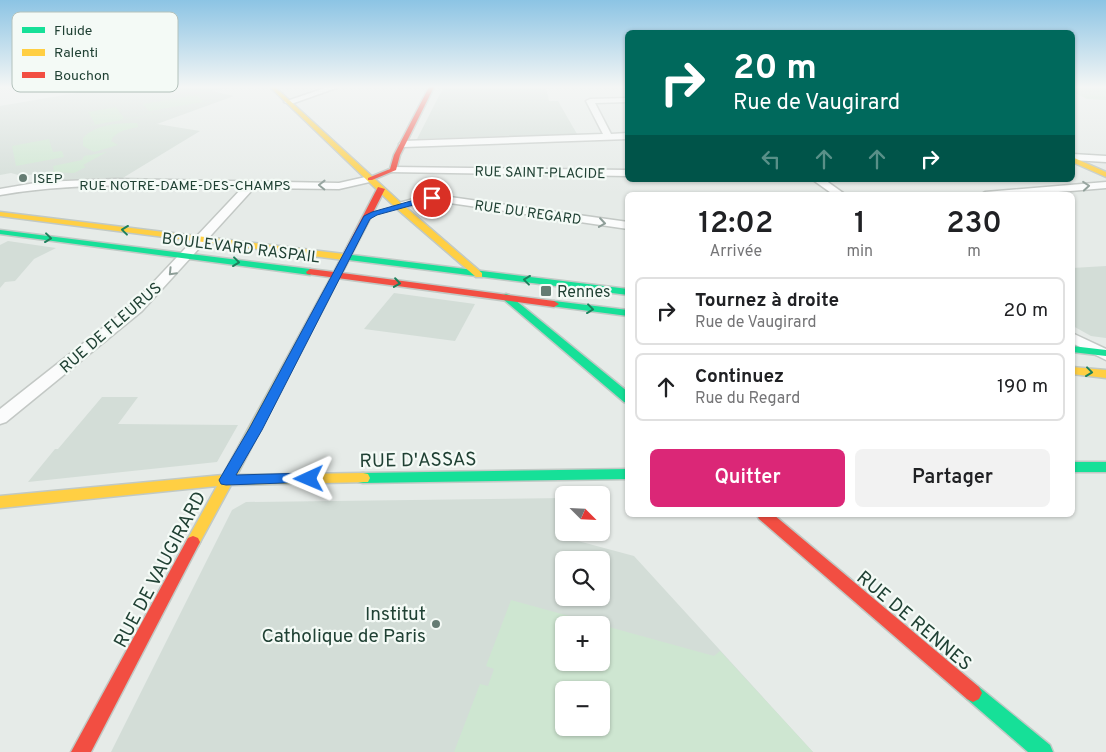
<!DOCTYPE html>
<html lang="fr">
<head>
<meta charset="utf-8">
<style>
	body { margin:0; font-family:Overpass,sans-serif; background:#f2f2f2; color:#202124; height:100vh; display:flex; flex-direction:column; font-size:19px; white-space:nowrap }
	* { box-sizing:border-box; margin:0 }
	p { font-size:16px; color:#757577 }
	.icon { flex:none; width:28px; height:28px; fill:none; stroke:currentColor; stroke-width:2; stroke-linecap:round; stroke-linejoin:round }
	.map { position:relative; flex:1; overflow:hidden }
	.sheet { position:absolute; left:625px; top:192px; width:450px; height:325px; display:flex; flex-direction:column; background:#fff; border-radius:8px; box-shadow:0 1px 4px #0004 }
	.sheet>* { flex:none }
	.hud { position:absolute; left:625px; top:30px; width:450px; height:152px; border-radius:8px; box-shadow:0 1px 4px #0004; background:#00695c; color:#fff; overflow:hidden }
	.needle { width:32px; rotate:114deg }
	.controls { position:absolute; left:555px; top:486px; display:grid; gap:10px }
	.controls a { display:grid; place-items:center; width:55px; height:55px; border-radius:8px; background:#fff; box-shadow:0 1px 4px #0004; font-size:25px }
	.pin { position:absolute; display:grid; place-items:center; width:42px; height:42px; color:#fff; margin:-21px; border:2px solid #fff; border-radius:50%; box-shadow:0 1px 5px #0007 }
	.me { position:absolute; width:55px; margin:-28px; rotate:269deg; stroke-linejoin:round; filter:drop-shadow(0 0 4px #0008) }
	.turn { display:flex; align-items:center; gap:18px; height:105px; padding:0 25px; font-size:22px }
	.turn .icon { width:65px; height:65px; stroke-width:2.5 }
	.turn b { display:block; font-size:35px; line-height:42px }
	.lanes { display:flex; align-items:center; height:48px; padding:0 25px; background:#0003; justify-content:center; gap:25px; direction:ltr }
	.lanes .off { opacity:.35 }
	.eta { display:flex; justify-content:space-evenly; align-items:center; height:85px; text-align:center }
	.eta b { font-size:30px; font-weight:600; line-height:35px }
	.action { display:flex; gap:10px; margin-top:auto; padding:10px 25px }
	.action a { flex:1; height:58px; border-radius:8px; background:#db2777; color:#fff; font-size:20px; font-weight:600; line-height:58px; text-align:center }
	.action a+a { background:#f2f2f2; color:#202124 }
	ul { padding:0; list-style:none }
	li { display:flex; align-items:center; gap:15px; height:68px; margin:0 10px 8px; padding:0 15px; border:2px solid #e0e0e0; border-radius:8px }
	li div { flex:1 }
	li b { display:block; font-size:19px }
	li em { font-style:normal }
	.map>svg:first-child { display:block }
</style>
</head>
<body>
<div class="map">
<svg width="1106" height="752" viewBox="0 0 1106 752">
	<rect width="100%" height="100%" fill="#e6ebe8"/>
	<g fill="#d3ddd7" fill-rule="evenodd">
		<path d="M111,87h123l-22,4 22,5 -77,28 43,7 -79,48 -76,3 3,-10 -26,4 -11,-3 -11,2v-69z"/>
		<path d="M454,87h92l3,14h9l19,33 -160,5 26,-51z"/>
		<path d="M8,241l48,7 -22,11 -19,22 -10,1 -5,6v-43z"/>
		<path d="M1106,266v72l-15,-2 -18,-10 -1,-58z"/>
		<path d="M394,293l81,11 -20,37 -91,-12z"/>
		<path d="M102,397h36l-20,27 120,1 -21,37 -189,20 27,-33h3z"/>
		<path d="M564,498v34l16,1 -2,8 56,15 179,196h-702l121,-242 14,-8zM564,560h37v38h-37zM564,625h37v37h-37zM564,690h37v38h-37z"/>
	</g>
	<g fill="#cee6d1" fill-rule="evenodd">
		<path d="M1073,87h33v13l-19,-1 -14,-7z"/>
		<path d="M197,95l6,7 -54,9 -6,-7z"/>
		<path d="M116,107l8,11 -5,2 74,-12 -124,21 26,-5 -7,-12z"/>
		<path d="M137,123l1,4c-10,2 -23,4 -27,14l7,4 -24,7 -11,-6v-8c13,-14 36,-15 54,-15z"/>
		<path d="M49,139l4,13 9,-1 2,6 -48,9 -4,-20z"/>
		<path d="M107,152l-24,13 3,2 -12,6 -25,-1 5,-1 -1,-5 29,-6 2,-4z"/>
		<path d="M511,600l203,56 6,-5 93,101h-359l26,-68 8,2 6,-17 -8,-3zM564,625h37v37h-37zM564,690h37v38h-37z"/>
	</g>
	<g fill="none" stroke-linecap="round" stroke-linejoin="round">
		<g stroke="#c3c8c5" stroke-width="3">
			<g id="street">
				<path d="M328,87h11l-48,17 -7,-2z"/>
				<path d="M628,98v4l-33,1 16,31 17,-1v6l-225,8 -4,-3 4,-3 200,-7 -17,-33 4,-2z"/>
				<path d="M1072,154l34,2v6l-34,-2z"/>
				<path d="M393,167l235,3v6l-238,-4 -2,-2z"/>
				<path d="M370,176l5,3 -1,2 -35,8 -85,-1 -112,123 -136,111 -6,2v-15l132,-104 111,-118c-81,-1 -163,-6 -243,8v-6l41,-7 75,-3 223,4z"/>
				<path d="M813,180h12l21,15h-12z"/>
				<path d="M1106,182v6l-83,7h-43l5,-3z"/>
				<path d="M436,195l192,27v7l-192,-28h-8l-29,8 -5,-3 1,-2 33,-9z"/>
				<path d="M1072,333l34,16v11l-34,-17z"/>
			</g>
		</g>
		<g stroke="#c1c9c5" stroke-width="3">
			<g id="fast">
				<path d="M0,230l310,39 4,3 -4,3 -310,-41z"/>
				<path d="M344,254l284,35v6l-287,-36 -1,-2z"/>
				<path d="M506,294l3,1 119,97v11l-4,-1 -121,-103v-4z"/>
				<path d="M554,301l74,9v6l-77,-10 -2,-2z"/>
				<path d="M1072,346l34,4v6l-34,-4z"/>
				<rect x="1072" y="462" width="34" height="10"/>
				<path d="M628,469v10l-265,4 -5,-1 -2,-4 2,-4 5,-1z"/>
				<path d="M973,684l6,3 71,58 3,7h-25l-61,-53 -3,-6 3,-6z"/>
			</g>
		</g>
		<g stroke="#c1c9c5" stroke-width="3">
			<g id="slow">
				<path d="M270,87h5l127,117 80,69v4h-6l-80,-69z"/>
				<path d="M1072,157l34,15v5l-34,-15z"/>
				<path d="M0,212l344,42 4,3 -4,3 -344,-44z"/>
				<path d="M338,269l4,3 -105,203 126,-2 5,1 2,4 -2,4 -137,3 -33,61 -5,2 -5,-2 -2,-4 31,-56 -217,22v-12l223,-21 111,-203z"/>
				<path d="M1072,367l34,3v8l-34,-4z"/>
			</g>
		</g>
		<g stroke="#c1c9c5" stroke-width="3">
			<g id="jam">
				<path d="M429,87h5l-34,68 -4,15 -24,10h-4v-2l22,-9 4,-14z"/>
				<path d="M378,187l7,2 -43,84 212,28 5,3 -5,3 -247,-33 -1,-2 4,-3 24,3z"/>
				<path d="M757,515h17l205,172 3,6 -3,6 -6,3 -6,-3 -208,-180z"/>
				<path d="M193,536l5,2 2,4 -109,210h-20l117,-214z"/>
			</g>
		</g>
		<use href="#street" fill="#fbfcfc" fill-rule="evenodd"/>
		<use href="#fast" fill="#16e098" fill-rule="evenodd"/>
		<use href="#slow" fill="#ffcf43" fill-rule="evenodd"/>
		<use href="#jam" fill="#f24e42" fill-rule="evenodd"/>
	</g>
	<defs><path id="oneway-chevron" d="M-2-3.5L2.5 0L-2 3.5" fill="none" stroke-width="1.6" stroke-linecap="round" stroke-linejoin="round" transform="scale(1.25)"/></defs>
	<g stroke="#8e9e98">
		<use href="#oneway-chevron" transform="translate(322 185) rotate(-179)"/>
		<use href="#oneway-chevron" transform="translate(1086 186) rotate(-5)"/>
		<use href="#oneway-chevron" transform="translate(602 223) rotate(8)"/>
		<use href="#oneway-chevron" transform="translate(172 272) rotate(134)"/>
	</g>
	<g stroke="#1c815c">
		<use href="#oneway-chevron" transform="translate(125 230) rotate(-173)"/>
		<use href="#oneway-chevron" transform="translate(48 238) rotate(7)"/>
		<use href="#oneway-chevron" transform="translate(236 262) rotate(7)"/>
		<use href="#oneway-chevron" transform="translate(527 280) rotate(-173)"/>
		<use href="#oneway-chevron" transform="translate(397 283) rotate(8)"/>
		<use href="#oneway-chevron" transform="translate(590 309) rotate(7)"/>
		<use href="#oneway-chevron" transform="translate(1089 372) rotate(7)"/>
	</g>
	<linearGradient id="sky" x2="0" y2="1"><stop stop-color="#8cc4e4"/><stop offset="0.45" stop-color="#f4f6f5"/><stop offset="1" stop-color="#f4f6f5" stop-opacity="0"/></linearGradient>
	<rect width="1106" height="193" fill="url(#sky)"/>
	<path fill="#1a73e8" stroke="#114b97" d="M432,195l4,3 -1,1 -58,16 -7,4 -108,211 -26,45 73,-2 5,2 2,4 -2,3 -88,3 -5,-1 -2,-4 30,-51 115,-213 8,-4z"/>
	<g fill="#657c73" stroke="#f4faf6" stroke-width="2">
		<circle cx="23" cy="178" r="5"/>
		<rect x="540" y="285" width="12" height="12" rx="2.5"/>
		<circle cx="436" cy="624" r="5"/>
	</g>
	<g text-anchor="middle" stroke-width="4.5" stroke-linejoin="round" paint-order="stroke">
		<g font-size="14" fill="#204134" stroke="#f4faf6">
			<text transform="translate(540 172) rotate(1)" y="5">RUE SAINT-PLACIDE</text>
			<text x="185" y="190">RUE NOTRE-DAME-DES-CHAMPS</text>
			<text transform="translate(528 212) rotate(8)" y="5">RUE DU REGARD</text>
		</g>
		<g font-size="14" fill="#204134" stroke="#f4faf6" text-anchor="start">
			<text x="33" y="183">ISEP</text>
		</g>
		<g font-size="16" fill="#204134" stroke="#f4faf6">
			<text transform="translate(241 247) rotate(7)" y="6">BOULEVARD RASPAIL</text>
			<text transform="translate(110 327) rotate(-41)" y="6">RUE DE FLEURUS</text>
		</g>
		<g font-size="16" fill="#204134" stroke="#f4faf6" text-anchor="start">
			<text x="557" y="297">Rennes</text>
		</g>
		<g font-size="19" fill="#204134" stroke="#f4faf6">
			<text transform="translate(418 459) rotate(-1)" y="7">RUE D'ASSAS</text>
			<text transform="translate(159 569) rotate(-62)" y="7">RUE DE VAUGIRARD</text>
			<text transform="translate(915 620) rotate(40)" y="7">RUE DE RENNES</text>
		</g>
		<g font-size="19" fill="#204134" stroke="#f4faf6" text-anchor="end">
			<text x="426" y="620">Institut<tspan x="426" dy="22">Catholique de Paris</tspan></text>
		</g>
	</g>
	<rect x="12" y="12" width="166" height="80" rx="8" fill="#f4faf6" stroke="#b4c2bc" stroke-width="1"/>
	<rect x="22" y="27" width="23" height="6" fill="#16e098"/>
	<rect x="22" y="49" width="23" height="7" fill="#ffcf43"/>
	<rect x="22" y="72" width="23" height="6" fill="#f24e42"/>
	<g font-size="14" fill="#204134">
		<text x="54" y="35">Fluide</text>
		<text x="54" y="57">Ralenti</text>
		<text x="54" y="80">Bouchon</text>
	</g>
</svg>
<div class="controls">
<a><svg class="needle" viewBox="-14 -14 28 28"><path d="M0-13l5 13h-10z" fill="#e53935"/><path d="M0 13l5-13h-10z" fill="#757577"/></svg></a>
<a><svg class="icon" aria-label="search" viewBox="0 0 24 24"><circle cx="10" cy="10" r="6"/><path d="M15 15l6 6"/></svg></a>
<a>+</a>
<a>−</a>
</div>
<div class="pin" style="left:432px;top:198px;background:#d93025"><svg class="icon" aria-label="arrive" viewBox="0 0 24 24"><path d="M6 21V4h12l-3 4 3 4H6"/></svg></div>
<svg class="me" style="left:309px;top:479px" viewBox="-20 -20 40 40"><path d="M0-17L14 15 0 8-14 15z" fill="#1a73e8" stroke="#fff" stroke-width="4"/></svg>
<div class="hud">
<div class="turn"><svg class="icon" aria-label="right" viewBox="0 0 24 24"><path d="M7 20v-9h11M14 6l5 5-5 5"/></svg><div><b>20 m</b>Rue de Vaugirard</div></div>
<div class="lanes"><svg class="icon off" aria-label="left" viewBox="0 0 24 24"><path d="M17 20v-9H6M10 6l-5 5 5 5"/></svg><svg class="icon off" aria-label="ahead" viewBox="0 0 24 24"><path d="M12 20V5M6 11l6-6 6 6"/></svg><svg class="icon off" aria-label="ahead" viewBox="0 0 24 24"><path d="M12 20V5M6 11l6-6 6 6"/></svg><svg class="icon" aria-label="right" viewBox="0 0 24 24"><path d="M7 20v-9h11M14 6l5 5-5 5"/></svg></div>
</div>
<section class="sheet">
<div class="eta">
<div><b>12:02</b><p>Arrivée</p></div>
<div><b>1</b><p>min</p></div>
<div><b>230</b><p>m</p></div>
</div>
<ul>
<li><svg class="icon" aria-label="right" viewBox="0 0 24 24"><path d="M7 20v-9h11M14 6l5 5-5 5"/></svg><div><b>Tournez à droite</b><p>Rue de Vaugirard</p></div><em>20 m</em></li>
<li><svg class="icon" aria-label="ahead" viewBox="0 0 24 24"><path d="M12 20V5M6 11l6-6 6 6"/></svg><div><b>Continuez</b><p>Rue du Regard</p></div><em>190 m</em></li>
</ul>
<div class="action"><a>Quitter</a><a>Partager</a></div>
</section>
</div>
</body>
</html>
